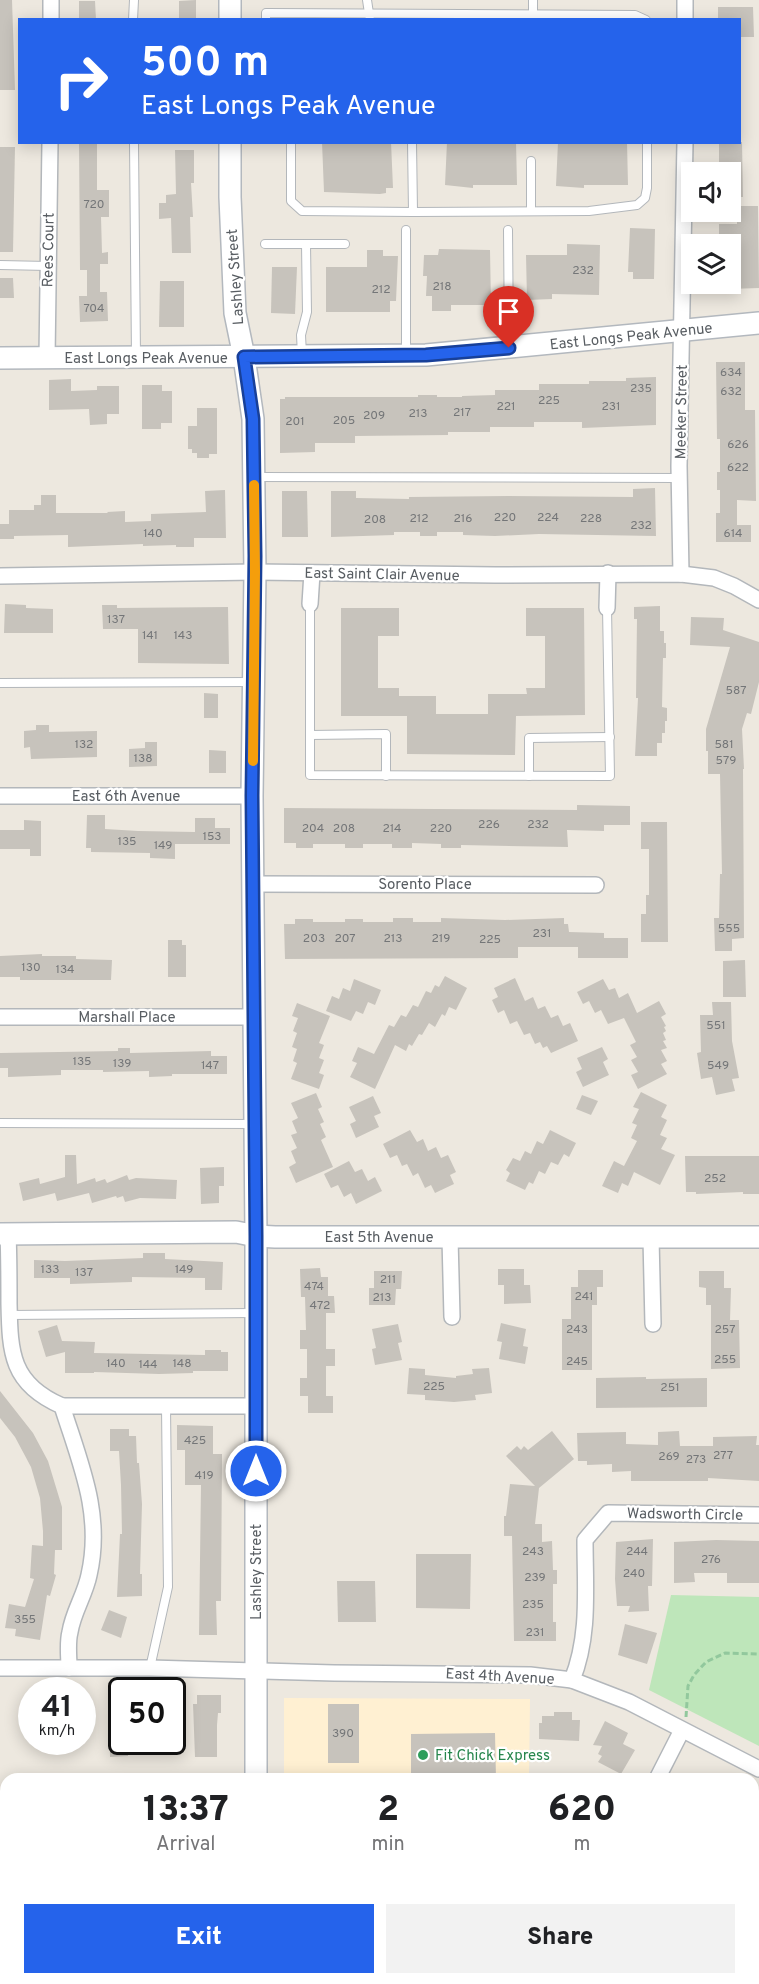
<!DOCTYPE html>
<html lang="en">
<head>
<meta charset="utf-8">
<style>
	body { margin:0; font-family:Overpass,sans-serif; background:#f2f2f2; color:#202124; height:100vh; display:flex; flex-direction:column; font-size:22px; white-space:nowrap }
	* { box-sizing:border-box; margin:0 }
	p { font-size:20px; color:#757577 }
	.icon { flex:none; width:33px; height:33px; fill:none; stroke:currentColor; stroke-width:2; stroke-linecap:round; stroke-linejoin:round }
	.map { position:relative; flex:1; overflow:hidden }
	.panel { position:absolute; left:0px; top:1773px; width:759px; height:212px; display:flex; flex-direction:column; background:#fff; border-radius:18px 18px 0 0; box-shadow:0 3px 15px #0003 }
	.panel>* { flex:none }
	.banner { position:absolute; left:18px; top:18px; width:723px; height:126px; border-radius:0px; box-shadow:0 3px 15px #0003; background:#2563eb; color:#fff; overflow:hidden }
	.tools { position:absolute; left:681px; top:162px; display:grid; gap:12px }
	.tools a { display:grid; place-items:center; width:60px; height:60px; border-radius:0px; background:#fff; box-shadow:0 3px 15px #0003; font-size:30px }
	.speed { position:absolute; left:18px; top:1677px; display:flex; gap:12px; font-size:30px; font-weight:700; text-align:center }
	.speed>* { display:grid; place-content:center; width:78px; height:78px; border-radius:50%; background:#fff; box-shadow:0 3px 15px #0003; line-height:1 }
	.speed small { font-size:15px; font-weight:400 }
	.speed .limit { border:3px solid #111; border-radius:9px; background:#fff; color:#111 }
	.pin { position:absolute; display:grid; place-items:center; width:51px; height:51px; color:#fff; margin:-62px -26px; border-radius:50% 50% 50% 0; rotate:-45deg; box-shadow:0 0 6px #0007 }
	.pin .icon { rotate:45deg }
	.me { position:absolute; width:66px; margin:-33px; rotate:0deg; stroke-linejoin:round; filter:drop-shadow(0 0 4px #0008) }
	.turn { display:flex; align-items:center; gap:21px; height:126px; padding:0 24px; font-size:27px }
	.turn .icon { width:78px; height:78px; stroke-width:2.5 }
	.turn b { display:block; font-size:42px; line-height:51px }
	.eta { display:flex; justify-content:space-evenly; align-items:center; height:102px; text-align:center }
	.eta b { font-size:36px; font-weight:800; line-height:42px }
	.cta { display:flex; gap:12px; margin-top:auto; padding:12px 24px }
	.cta a { flex:1; height:69px; border-radius:0px; background:#2563eb; color:#fff; font-size:24px; font-weight:800; line-height:69px; text-align:center }
	.cta a+a { background:#f2f2f2; color:#202124 }
	.map>svg:first-child { display:block }
</style>
</head>
<body>
<div class="map">
<svg width="759" height="1984" viewBox="0 0 759 1984">
	<rect width="100%" height="100%" fill="#ede8df"/>
	<path fill="#fff0d2" d="M284,1698l246,1 -1,80h-245z"/>
	<path fill="#bee6ba" d="M671,1595l88,2v149l-110,-56z"/>
	<g fill="#c7c3bc">
		<path d="M0,0h12l3,90h-15z"/>
		<path d="M196,0v20h-17v-19z"/>
		<path d="M79,1h16l1,19h-17z"/>
		<path d="M718,7h35l1,30h-14v-17h-22z"/>
		<path d="M79,142h18v48h12v27h-8l1,36 6,-1v12h-8v28h7l1,29 -28,1 -1,-26h8v-26h-7z"/>
		<path d="M322,142h69l2,46h-7v5l-6,1 -56,-2z"/>
		<path d="M447,142h69l1,43h-44v3l-28,-3z"/>
		<path d="M558,142h69l1,43h-44v3l-28,-2z"/>
		<path d="M719,142h23l1,55h-13v-25h-11z"/>
		<path d="M0,147h15l-2,105h-13z"/>
		<path d="M175,150h19v33h-3l2,34h-3l1,36h-19l-1,-35 -12,1v-16h7v-8l10,-1z"/>
		<path d="M737,206h21l1,82 -29,1v-45h-11v-20h18z"/>
		<path d="M630,228l25,1 -1,50h-21v-7h-5z"/>
		<path d="M567,244l33,1 -1,50 -47,-1v5l-25,1 -1,-45h41z"/>
		<path d="M439,249l51,1 1,55h-40v6h-19v-15h-6l1,-20h-4l1,-21h14z"/>
		<path d="M367,250h16v6h15l-2,45h-6v11h-64v-45h41z"/>
		<path d="M272,267h25l-2,47 -24,-1z"/>
		<path d="M0,278h13l1,20h-14z"/>
		<path d="M160,281h24v46h-25z"/>
		<path d="M716,362h29v48h10l1,91 -19,-1v25h14v17h-35v-29h4v-23h-3v-18h3v-33h-3z"/>
		<path d="M656,377v48l-74,3v-6h-48v5h-44v5h-42v3l-93,1v7h-40v9l-35,1v-54h5v-2h133v-2h19v2h25v-1l33,-1v-5h44v-6h50v-3h37v-3z"/>
		<path d="M71,379v12l26,-1v-4h22v28h-12v10l-17,1 -1,-16 -40,1v-30z"/>
		<path d="M142,385h20v6h10v32h-11v6h-19z"/>
		<path d="M197,408h20v46h-8v4h-12v-5h-5v-4h-4v-23h9z"/>
		<path d="M655,488l1,48 -117,-2 -44,2 -32,-1v-3h-26v4h-17v-4h-26v3l-63,2v-46h25v7l53,1v-2l99,-1 125,1v-8z"/>
		<path d="M225,490l1,48h-32v9h-18v-2l-33,1v-2l-75,3v-12l-54,1v3h-14v-15h9v-14h25v-5h7v-10h15v18h52l-1,-1 18,-1v11l26,-1v-7l55,-2 -1,-21z"/>
		<path d="M282,491h25l1,46h-26z"/>
		<path d="M5,604l21,1v3l27,1v24h-49z"/>
		<path d="M102,605h15v3l111,-1 1,57 -91,-1v-34h-35z"/>
		<path d="M660,606v25h4v12h2v15h-3l-1,49 5,1v13h-2v12h-3v10h-5v13h-22l3,-58h-2l1,-79h-3v-12z"/>
		<path d="M341,608h58v28h-21v52h21v8h37v18h52v-20h39l-1,-6h19v-52h-19v-28h58l1,107 -69,1 -1,39 -108,-1v-38h-66z"/>
		<path d="M691,617l33,1 -1,12 36,12v40l-8,32 -4,-1 -5,16 2,40h-1l1,169 -12,1v12h-17l-1,-33h5l1,-44h2l-2,-100h-12v-23h-2v-22l24,-82 -40,-2z"/>
		<path d="M204,693l14,1v24h-14z"/>
		<path d="M36,725h13v7l48,-1v26l-66,2 -1,-12 -6,1v-17l12,-1z"/>
		<path d="M145,742h12v24l-28,1v-18l16,-1z"/>
		<path d="M209,750l17,1v22h-17z"/>
		<path d="M577,805l53,1v19h-26v6l-37,-1 1,17 -107,-2v3h-20v-4l-29,-1v5h-20v-4h-29v4h-18v-4h-32v4h-17v-5h-12v-35l293,2z"/>
		<path d="M87,815h18v14l33,2 57,1v-14h20v10h15v16h-55v15l-25,-1v-5l-59,-1v-4h-5z"/>
		<path d="M24,820l17,1v35h-11v-7h-30v-19h24z"/>
		<path d="M641,822h26l1,120h-27v-28h5v-19h3v-46h-8z"/>
		<path d="M393,918h20v4h28v-4l64,2 59,-2v6h4l1,8 35,1v5h24v20h-50v-11h-60v11l-233,1 -1,-35h11v-5h18v3h32v-3h18v3h30z"/>
		<path d="M168,940h14v5h4v32h-18z"/>
		<path d="M42,954v2h34v3l36,1 -1,20h-91v-3h-20v-21z"/>
		<path d="M745,960l1,37h-23v-36z"/>
		<path d="M445,976l22,12 -11,22 -7,-3 -4,9 -3,-2 -7,13 -6,-4 -7,12 -3,-1 -7,12 -3,-2 -3,7 -11,-6 -20,44 -25,-12 7,-14 -5,-2 6,-14 16,7 15,-29 5,2 7,-12 5,2 7,-12 5,2 8,-16 5,2 4,-8 4,2z"/>
		<path d="M515,978l10,23 8,-4 5,12 7,-3 6,12 7,-3 5,11 7,-3 8,18 -27,12 -4,-7 -4,2 -3,-6 -5,2 -5,-11 -6,2 -7,-14 -7,3 -6,-14 -6,3 -6,-13 6,-3 -4,-9z"/>
		<path d="M354,979l27,11 -6,15 -7,-3 -5,12 -7,-3 -5,10 -25,-10 6,-15 7,3 4,-11 7,3z"/>
		<path d="M603,979l6,11 6,-2 4,10 9,-5 9,20 22,-12 7,13 -5,3 5,9 -2,1 2,4 -3,2 3,7 -3,1 4,7 -6,2 6,11 -6,3 6,10 -29,15 -7,-14 7,-3 -7,-12 6,-3 -7,-12 6,-3 -12,-24 -16,6 -7,-14 -6,3 -6,-12 -6,3 -6,-12z"/>
		<path d="M712,1002h19l1,39 7,37 -7,1 3,12 -19,4 -4,-18 -11,2 -4,-26 4,-1 -1,-37h13z"/>
		<path d="M297,1003l33,13 -11,27 5,2 -5,13 5,2 -5,13 5,2 -5,14 -28,-10 6,-16 -4,-2 4,-12 -5,-2 5,-14 -4,-2 5,-13 -6,-2z"/>
		<path d="M602,1047l6,12 -5,3 6,13 -26,12 -7,-15 6,-3 -5,-11z"/>
		<path d="M118,1048h12v5l81,-2v5h16v18h-55v2l-23,1v-6l-46,1v-2h-42v5l-53,2v-9h-8v-15l118,-2z"/>
		<path d="M641,1092l26,13 -6,12 6,3 -7,15 7,3 -6,11 14,6 -15,30 -26,-13 -6,14 -6,-3 -4,10 -16,-7 12,-25 10,5 13,-25 -6,-3 6,-13 -5,-2 7,-14 -6,-2z"/>
		<path d="M316,1093l6,14 -4,2 6,13 -4,2 6,13 -5,3 12,27 -37,16 -7,-16 7,-4 -5,-12 6,-3 -6,-13 6,-2 -5,-12 6,-3 -7,-15z"/>
		<path d="M582,1095l16,6 -7,14 -15,-6z"/>
		<path d="M373,1096l8,17 -7,3 5,11 -23,11 -6,-14 6,-3 -7,-14z"/>
		<path d="M410,1130l7,12 6,-3 5,12 8,-4 5,11 7,-3 8,17 -6,3 4,9 -19,9 -4,-8 -6,3 -7,-15 -5,3 -6,-12 -5,2 -5,-11 -7,3 -7,-14z"/>
		<path d="M550,1130l26,13 -7,14 -5,-3 -6,11 -7,-3 -6,12 -6,-3 -6,13 -4,-2 -4,8 -19,-9 4,-8 -4,-3 7,-12 7,3 5,-10 6,3 6,-13 6,3z"/>
		<path d="M65,1155h11l1,29 18,-6 1,4 9,-3 2,4 20,-8 2,5 7,-2 41,2 -1,19 -36,-1 -15,4 -2,-6 -6,2 -1,-2 -24,7 -3,-10 -32,8 -2,-8 -32,8 -4,-18 20,-5 1,6 25,-7z"/>
		<path d="M685,1156h74v38h-16v-2l-47,2v-2h-10z"/>
		<path d="M349,1161l6,11 7,-3 6,12 7,-4 7,14 -26,13 -5,-11 -7,4 -6,-12 -7,3 -7,-14z"/>
		<path d="M224,1167v19h-5v17l-18,1 -1,-36z"/>
		<path d="M143,1253h22v6l58,3 -1,28h-17v-12l-73,-1v5l-62,2v-6h-36v-18l31,1 78,-3z"/>
		<path d="M320,1268l1,9h7v19h6l1,17h-9v36h9v17h-9v30h7v17h-25v-17h-8v-18h7v-29h-7v-19h6l-1,-33h-4l-1,-28z"/>
		<path d="M498,1269h26v16h6l1,18 -27,1v-19h-6z"/>
		<path d="M578,1270h25v17h-6v18h-5v65h-30v-51h9v-32h7z"/>
		<path d="M374,1271h28l-1,18h-5l-1,16h-26v-17h5z"/>
		<path d="M699,1271h25v17h7l-1,32h9l1,48 -29,1v-64h-5v-17l-7,-1z"/>
		<path d="M501,1323l25,6 -3,17 5,1 -3,17 -26,-5 3,-17 -5,-1z"/>
		<path d="M398,1324l4,18 -4,1 4,17 -27,5 -3,-16 4,-1 -4,-19z"/>
		<path d="M57,1325l5,16 33,1 -1,11 111,2v-5h16v2h7v19h-35v2l-34,1 -65,-2v1h-29v-21l-19,5 -8,-26z"/>
		<path d="M409,1368l16,1v6l31,3v-2l17,-2 -1,-5 17,-1 3,25 -17,2 1,5 -22,2 -29,-2v-5l-18,-1z"/>
		<path d="M646,1377v2l61,-1v29l-111,1v-30z"/>
		<path d="M0,1391l33,42 15,28 14,46v43h-7l-1,24 2,1 -6,21 -3,-1 -7,45 -25,-4 1,-7 -11,-1 4,-24 16,3 9,-28 -4,-1 2,-33 11,1v-15l-3,-33 -9,-31 -16,-30 -15,-19z"/>
		<path d="M177,1425l36,1v28h9l-1,147h-5l1,34h-18l2,-150h-16v-35h-8z"/>
		<path d="M110,1429h19v7h7l1,27h2l3,41 -2,70h2v22l-25,1 3,-63h2l-1,-49 -2,-34h-9z"/>
		<path d="M552,1431l22,28 -35,29 -4,36h7v18l10,-1 1,29h4v14h-4v38h3v19h-42l-2,-105h-8v-20h2l4,-32 25,2 -29,-30 11,-10 4,4 3,-4 4,4z"/>
		<path d="M679,1431l1,15h33v-9l44,-1 -1,9h3v36l-51,-3v3h-77v-10l-19,1v-8l-25,1v-4h-9l-1,-28 49,-1v12l32,1v-13z"/>
		<path d="M653,1539l-1,47h-4l1,25 -21,1 2,-6h-13l-2,-27 1,-37z"/>
		<path d="M716,1540l43,1v42h-32v-10h-33l1,9 -21,1v-41z"/>
		<path d="M416,1554h55l-1,55 -54,-1z"/>
		<path d="M337,1581h38l1,41h-38z"/>
		<path d="M109,1610l18,7 -6,21 -20,-8z"/>
		<path d="M625,1624l32,9 -10,31 -29,-9z"/>
		<path d="M197,1695h24v18h-3l-1,12v32h-22l-2,-53h4z"/>
		<rect x="328" y="1704" width="31" height="59"/>
		<path d="M109,1707h13v35h6v14l-18,1z"/>
		<path d="M554,1712h18v8h8l-1,21 -40,-2v-16h3v-7h12z"/>
		<path d="M605,1721l23,12 -5,11 12,6 -14,24 -23,-12 4,-6 -4,-2 4,-8 -9,-1z"/>
		<path d="M495,1733l1,46h-44v-6h-41v-39z"/>
	</g>
	<g fill="none" stroke-linecap="round" stroke-linejoin="round">
		<g stroke="#b3b7bb" stroke-width="10">
			<g id="lane">
				<path d="M367,0l3,20"/>
				<path d="M533,0v14"/>
				<path d="M133,20l1,-20"/>
				<path d="M266,20v-7l369,2 11,5"/>
				<path d="M134,142l2,215"/>
				<path d="M291,142v59l11,10 111,1"/>
				<path d="M412,142l1,70 176,-1 48,-6 8,-7 2,-10v-46"/>
				<path d="M531,161v50"/>
				<path d="M406,230v123"/>
				<path d="M508,230l1,116"/>
				<path d="M265,244h41l1,68 -6,23 1,20"/>
				<path d="M306,244h39"/>
				<path d="M0,265l48,1"/>
				<path d="M255,477l424,1"/>
				<path d="M310,604v171l300,1 -3,-168"/>
				<path d="M0,683l252,-1"/>
				<path d="M310,735l76,-1v42"/>
				<path d="M529,776v-38l81,-1"/>
				<path d="M0,1123l253,1"/>
				<path d="M9,1315l245,-2"/>
				<path d="M150,1668l18,-81 -2,-181"/>
			</g>
		</g>
		<g stroke="#b3b7bb" stroke-width="18">
			<g id="street">
				<path d="M685,0v20"/>
				<path d="M51,20v-20"/>
				<path d="M47,358l3,-216"/>
				<path d="M681,574l-2,-108 6,-324"/>
				<path d="M0,576l255,-4 240,3 186,-1 33,4 20,8 25,14"/>
				<path d="M310,604l2,-31"/>
				<path d="M607,608l1,-35"/>
				<path d="M0,796h252"/>
				<path d="M253,884l343,1"/>
				<path d="M0,1017h254"/>
				<path d="M8,1234c1,23 1,46 1,70 1,49 2,80 53,102 18,57 41,108 27,169 -4,20 -16,37 -19,57 -3,11 -1,24 -1,36"/>
				<path d="M450,1238l2,79"/>
				<path d="M651,1238l2,86"/>
				<path d="M62,1406h193"/>
				<path d="M0,1668h150l184,5 196,2 42,5 57,22 130,67"/>
				<path d="M572,1680c18,-44 13,-92 13,-140l23,-27 151,2"/>
				<path d="M657,1779l25,-49"/>
				<path d="M0,1896h6"/>
			</g>
		</g>
		<g stroke="#b3b8be" stroke-width="24">
			<g id="secondary">
				<path d="M230,20v-20"/>
				<path d="M230,142v55l5,116 9,44 9,62 2,153 -3,224 4,440v543"/>
				<path d="M0,358l426,-3 333,-32"/>
				<path d="M0,1234l236,-2 20,4 19,1h484"/>
				<path d="M753,1953h6"/>
				<path d="M0,1974h6"/>
				<path d="M269,1978l18,6"/>
			</g>
		</g>
		<g stroke="#92c89d" stroke-width="3" stroke-dasharray="6 3" stroke-linecap="butt">
			<path d="M686,1717l2,-31 6,-11 12,-13 19,-9 34,1"/>
			<path d="M753,1923h6"/>
			<path d="M0,1938l6,-1"/>
		</g>
		<use href="#lane" stroke="#fff" stroke-width="8"/>
		<use href="#street" stroke="#fff" stroke-width="15"/>
		<use href="#secondary" stroke="#fff" stroke-width="21"/>
	</g>
	<g fill="none" stroke-linecap="round" stroke-linejoin="round">
		<g stroke="#184099" stroke-width="15">
			<path id="route" d="M256,1471v-235l-4,-440 3,-240 -2,-137 -9,-62 182,-2 83,-7"/>
		</g>
		<use href="#route" stroke="#2563eb" stroke-width="10"/>
		<path stroke="#f59e0b" stroke-width="10" d="M253,761l2,-189 -1,-87"/>
	</g>
	<circle fill="#2e9e5b" stroke="#fff" stroke-width="2" cx="423" cy="1755" r="6"/>
	<g text-anchor="middle" stroke-width="4.5" stroke-linejoin="round" paint-order="stroke">
		<g font-size="12" fill="#747678">
			<text x="94" y="208">720</text>
			<text x="583" y="274">232</text>
			<text x="442" y="290">218</text>
			<text x="381" y="293">212</text>
			<text x="94" y="312">704</text>
			<text x="731" y="376">634</text>
			<text x="641" y="392">235</text>
			<text x="731" y="395">632</text>
			<text x="549" y="404">225</text>
			<text x="506" y="410">221</text>
			<text x="611" y="410">231</text>
			<text x="462" y="416">217</text>
			<text x="418" y="417">213</text>
			<text x="374" y="419">209</text>
			<text x="344" y="424">205</text>
			<text x="295" y="425">201</text>
			<text x="738" y="448">626</text>
			<text x="738" y="471">622</text>
			<text x="505" y="521">220</text>
			<text x="548" y="521">224</text>
			<text x="419" y="522">212</text>
			<text x="463" y="522">216</text>
			<text x="591" y="522">228</text>
			<text x="375" y="523">208</text>
			<text x="641" y="529">232</text>
			<text x="153" y="537">140</text>
			<text x="733" y="537">614</text>
			<text x="116" y="623">137</text>
			<text x="150" y="639">141</text>
			<text x="183" y="639">143</text>
			<text x="736" y="694">587</text>
			<text x="84" y="748">132</text>
			<text x="724" y="748">581</text>
			<text x="143" y="762">138</text>
			<text x="726" y="764">579</text>
			<text x="489" y="828">226</text>
			<text x="538" y="828">232</text>
			<text x="313" y="832">204</text>
			<text x="344" y="832">208</text>
			<text x="392" y="832">214</text>
			<text x="441" y="832">220</text>
			<text x="212" y="840">153</text>
			<text x="127" y="845">135</text>
			<text x="163" y="849">149</text>
			<text x="729" y="932">555</text>
			<text x="542" y="937">231</text>
			<text x="314" y="942">203</text>
			<text x="345" y="942">207</text>
			<text x="393" y="942">213</text>
			<text x="441" y="942">219</text>
			<text x="490" y="943">225</text>
			<text x="31" y="971">130</text>
			<text x="65" y="973">134</text>
			<text x="716" y="1029">551</text>
			<text x="82" y="1065">135</text>
			<text x="122" y="1067">139</text>
			<text x="210" y="1069">147</text>
			<text x="718" y="1069">549</text>
			<text x="715" y="1182">252</text>
			<text x="50" y="1273">133</text>
			<text x="184" y="1273">149</text>
			<text x="84" y="1276">137</text>
			<text x="388" y="1283">211</text>
			<text x="314" y="1290">474</text>
			<text x="584" y="1300">241</text>
			<text x="382" y="1301">213</text>
			<text x="320" y="1309">472</text>
			<text x="577" y="1333">243</text>
			<text x="725" y="1333">257</text>
			<text x="725" y="1363">255</text>
			<text x="577" y="1365">245</text>
			<text x="116" y="1367">140</text>
			<text x="182" y="1367">148</text>
			<text x="148" y="1368">144</text>
			<text x="434" y="1390">225</text>
			<text x="670" y="1391">251</text>
			<text x="195" y="1444">425</text>
			<text x="723" y="1459">277</text>
			<text x="669" y="1460">269</text>
			<text x="696" y="1463">273</text>
			<text x="204" y="1479">419</text>
			<text x="533" y="1555">243</text>
			<text x="637" y="1555">244</text>
			<text x="711" y="1563">276</text>
			<text x="634" y="1577">240</text>
			<text x="535" y="1581">239</text>
			<text x="533" y="1608">235</text>
			<text x="25" y="1623">355</text>
			<text x="535" y="1636">231</text>
			<text x="343" y="1737">390</text>
		</g>
		<g font-size="15" fill="#585d62" stroke="#fff">
			<text transform="translate(48 250) rotate(-89)" y="5">Rees Court</text>
			<text transform="translate(235 277) rotate(-94)" y="5">Lashley Street</text>
			<text transform="translate(631 336) rotate(-6)" y="5">East Longs Peak Avenue</text>
			<text x="146" y="363">East Longs Peak Avenue</text>
			<text transform="translate(681 412) rotate(-89)" y="5">Meeker Street</text>
			<text transform="translate(382 574) rotate(1)" y="5">East Saint Clair Avenue</text>
			<text x="126" y="801">East 6th Avenue</text>
			<text x="425" y="889">Sorento Place</text>
			<text x="127" y="1022">Marshall Place</text>
			<text x="379" y="1242">East 5th Avenue</text>
			<text transform="translate(685 1514) rotate(1)" y="5">Wadsworth Circle</text>
			<text transform="translate(256 1572) rotate(-90)" y="5">Lashley Street</text>
			<text transform="translate(500 1676) rotate(3)" y="5">East 4th Avenue</text>
		</g>
		<g font-size="15" fill="#27864d" stroke="#fff" text-anchor="start">
			<text x="435" y="1760">Fit Chick Express</text>
		</g>
	</g>
</svg>
<div class="tools">
<a><svg class="icon" aria-label="sound" viewBox="0 0 24 24"><path d="M4 9h4l5-4v14l-5-4H4zM17 9q2 3 0 6"/></svg></a>
<a><svg class="icon" aria-label="layers" viewBox="0 0 24 24"><path d="M12 4l9 5-9 5-9-5zM3 14l9 5 9-5"/></svg></a>
</div>
<div class="speed"><div>41<small>km/h</small></div><div class="limit">50</div></div>
<div class="pin" style="left:509px;top:348px;background:#d93025"><svg class="icon" aria-label="arrive" viewBox="0 0 24 24"><path d="M6 21V4h12l-3 4 3 4H6"/></svg></div>
<svg class="me" style="left:256px;top:1471px" viewBox="-20 -20 40 40"><circle r="17" fill="#2563eb" stroke="#fff" stroke-width="3"/><path d="M0-11L8 9 0 5-8 9z" fill="#fff"/></svg>
<div class="banner">
<div class="turn"><svg class="icon" aria-label="right" viewBox="0 0 24 24"><path d="M7 20v-9h11M14 6l5 5-5 5"/></svg><div><b>500 m</b>East Longs Peak Avenue</div></div>
</div>
<section class="panel">
<div class="eta">
<div><b>13:37</b><p>Arrival</p></div>
<div><b>2</b><p>min</p></div>
<div><b>620</b><p>m</p></div>
</div>
<div class="cta"><a>Exit</a><a>Share</a></div>
</section>
</div>
</body>
</html>
